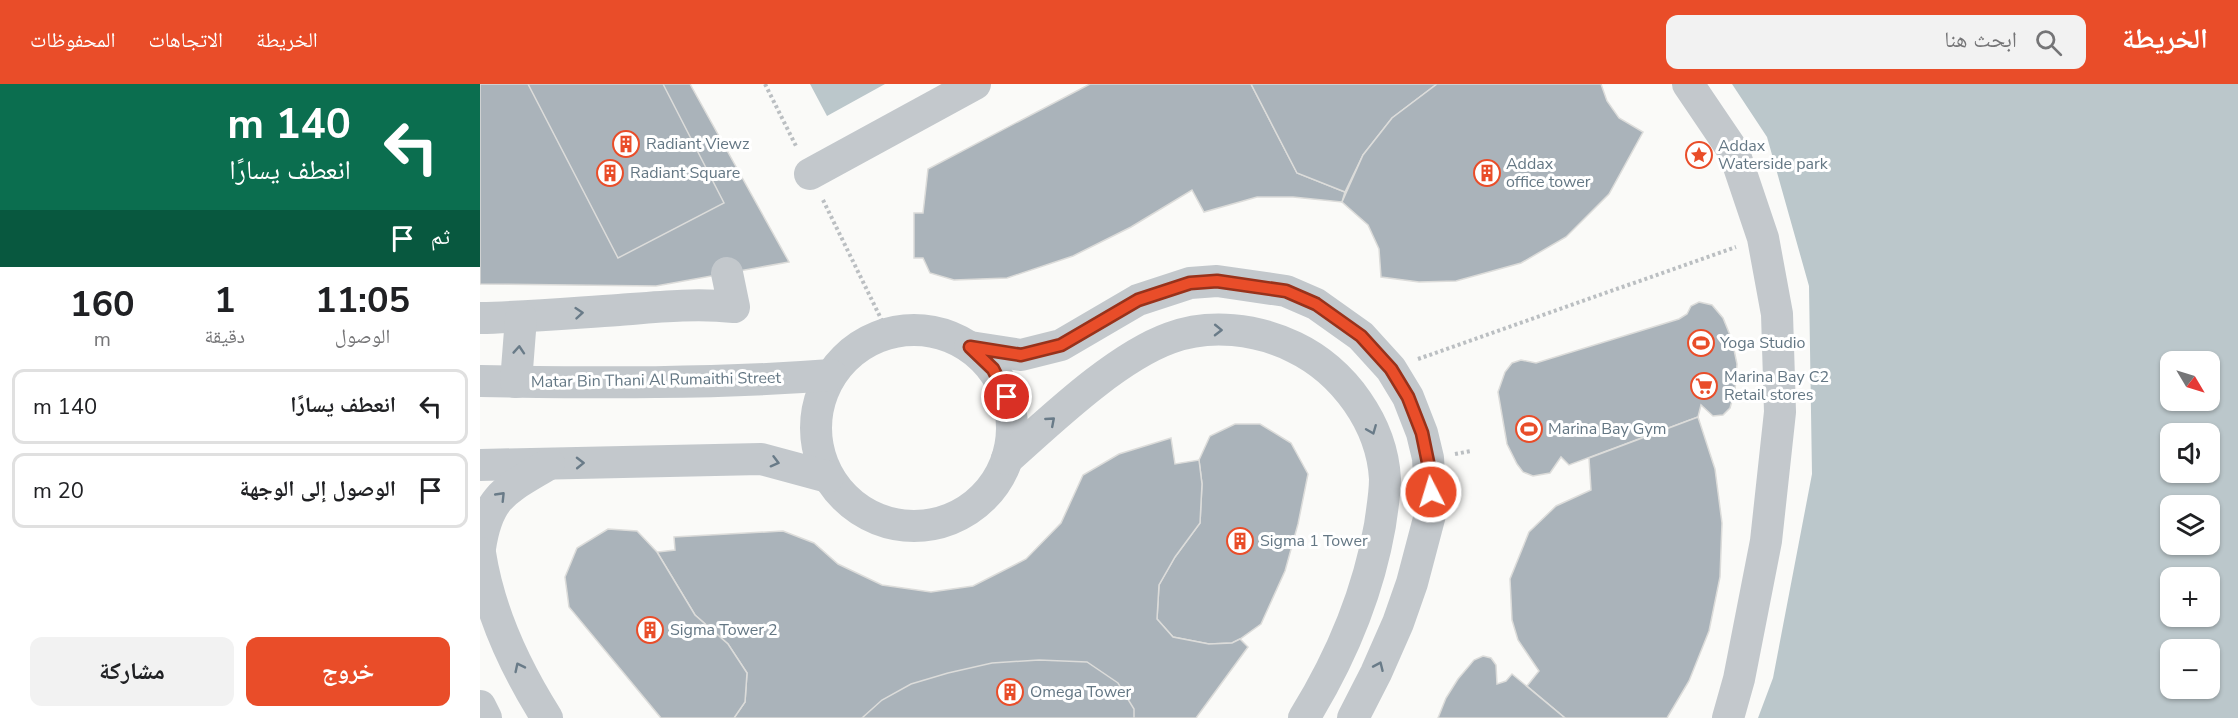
<!DOCTYPE html>
<html lang="ar">
<meta charset="utf-8">
<style>
:root{--surface:#fff;--page:#f2f2f2;--text:#202124;--muted:#757577;--line:#e0e0e0;--accent:#e94d29}
body{margin:0;font-family:"Nunito Sans","Noto Naskh Arabic",sans-serif;background:var(--page);color:var(--text);direction:rtl;height:100vh;display:flex;flex-direction:column;font-size:22px;white-space:nowrap}
*{box-sizing:border-box;margin:0}
p{font-size:20px;color:var(--muted)}
.icon{flex:none;width:33px;height:33px;fill:none;stroke:currentColor;stroke-width:2;stroke-linecap:round;stroke-linejoin:round}
.map{position:relative;flex:1;overflow:hidden;direction:ltr}
.details{display:flex;flex-direction:column;background:var(--surface);width:480px}
.details>*{flex:none}
.hud{background:#0b6e4f;color:#fff;overflow:hidden}
.needle{width:39px;rotate:128deg}
.fabs{position:absolute;left:1680px;top:267px;display:grid;gap:12px}
.fabs a{display:grid;place-items:center;width:60px;height:60px;border-radius:12px;background:var(--surface);box-shadow:0 2px 4px #0004;font-size:30px}
.pin{position:absolute;display:grid;place-items:center;width:51px;height:51px;color:#fff;margin:-26px;border:3px solid #fff;border-radius:50%;box-shadow:0 2px 6px #0007}
.me{position:absolute;width:66px;margin:-33px;rotate:355deg;stroke-linejoin:round;filter:drop-shadow(0 0 4px #0008)}
.turn{display:flex;align-items:center;gap:21px;height:126px;padding:0 30px;font-size:27px}
.turn .icon{width:78px;height:78px;stroke-width:2.5}
.turn b{display:block;font-size:42px;line-height:51px}
.then{display:flex;align-items:center;height:57px;padding:0 30px;background:#0003;gap:12px;font-size:22px}
.eta{display:flex;justify-content:space-evenly;align-items:center;height:102px;text-align:center}
.eta b{font-size:36px;font-weight:700;line-height:42px}
.action{display:flex;gap:12px;margin-top:auto;padding:12px 30px}
.action a{flex:1;height:69px;border-radius:12px;background:var(--accent);color:#fff;font-size:24px;font-weight:700;line-height:69px;text-align:center}
.action a+a{background:var(--page);color:var(--text)}
ul{padding:0;list-style:none}
li{display:flex;align-items:center;gap:18px;height:75px;margin:0 12px 9px;padding:0 18px;border:3px solid var(--line);border-radius:12px}
li div{flex:1}
li b{display:block;font-size:22px}
li em{font-style:normal}
header{display:flex;align-items:center;gap:36px;box-sizing:border-box;height:84px;padding:0 30px;background:var(--accent);color:#fff}
header strong{font-size:28px}
nav{display:flex;gap:33px;margin-inline-start:auto;font-size:21px}
.search{width:420px;height:54px;background:var(--page);display:flex;align-items:center;gap:15px;box-sizing:border-box;padding:0 21px;border-radius:12px;color:var(--muted);font-size:22px}
main{display:flex;flex:1;min-height:0}
.map>svg:first-child{display:block}
.water{fill:#bbc7cb;fill-rule:evenodd}
.building{fill:#aab3ba;stroke:#dcdcda;stroke-width:1.5}
.lines{fill:none;stroke-linecap:round;stroke-linejoin:round}
.path{stroke:#bbbfc2;stroke-width:4;stroke-dasharray:3 3;stroke-linecap:butt}
.minor{stroke:#c3c8cc;stroke-width:32}
.oneway{stroke:#697b88}
.route-casing{stroke:#97321b;stroke-width:15}
.route{stroke:#e94d29;stroke-width:10}
.labels{text-anchor:middle;dominant-baseline:central;stroke-width:6;stroke-linejoin:round;paint-order:stroke}
.poi-label{font-size:16px;fill:#647784;stroke:#fff;text-anchor:start}
.street-label{font-size:16px;fill:#647784;stroke:#fff}
</style>
<header>
<strong>الخريطة</strong>
<div class="search"><svg class="icon" aria-label="search" viewBox="0 0 24 24"><circle cx="10" cy="10" r="6"/><path d="M15 15l6 6"/></svg>ابحث هنا</div>
<nav><a>الخريطة</a><a>الاتجاهات</a><a>المحفوظات</a></nav>
</header>
<main>
<div class="map">
<svg width="1758" height="634" viewBox="0 0 1758 634">
<rect width="100%" height="100%" fill="#fafaf8"/>
<!-- water -->
<g class="water">
<polygon points="330,0 405,0 347,32"/>
<path d="M 1252,0 L 1758,0 L 1758,634 L 1278,634 L 1293,594 L 1332,390 L 1329,202 L 1287,53 ZM 1690,278 L 1730,278 L 1730,316 L 1690,316 ZM 1690,350 L 1730,350 L 1730,388 L 1690,388 ZM 1690,422 L 1730,422 L 1730,460 L 1690,460 ZM 1690,494 L 1730,494 L 1730,532 L 1690,532 ZM 1690,566 L 1730,566 L 1730,604 L 1690,604 Z"/>
</g>
<!-- building -->
<g class="building">
<polygon points="0,0 44,0 30,43 0,33"/>
<polygon points="0,0 210,0 309,178 176,202 0,200"/>
<polygon points="48,0 183,0 244,119 138,174"/>
<polygon points="610,0 771,0 817,89 865,108 862,118 813,113 777,113 724,128 712,106 651,143 593,172 527,194 474,196 450,189 443,174 434,174 434,129 443,129 448,85"/>
<polygon points="771,0 957,0 912,34 883,71 865,108 817,89"/>
<polygon points="957,0 1121,0 1127,17 1139,34 1163,48 1129,110 1086,153 1041,179 976,197 939,198 901,193 899,165 888,141 862,118 883,71 912,34"/>
<polygon points="1219,218 1232,221 1243,234 1252,256 1257,280 1255,306 1250,324 1243,331 1233,332 1221,321 1218,333 1089,381 1081,373 1070,389 1053,392 1043,388 1037,380 1027,360 1018,308 1025,288 1032,279 1041,276 1056,279 1199,235 1207,230 1211,222"/>
<polygon points="1218,333 1235,385 1242,439 1240,493 1229,547 1209,597 1187,634 1085,634 1047,602 1059,587 1038,556 1032,536 1030,495 1049,448 1076,422 1111,406 1109,374"/>
<polygon points="755,340 780,340 811,359 828,390 818,440 805,487 781,540 760,555 752,559 729,560 693,553 677,535 679,501 695,473 720,439 722,400 719,376 730,352"/>
<polygon points="691,354 695,380 719,376 722,400 720,439 695,473 679,501 677,535 693,553 729,560 752,559 760,555 768,563 716,634 254,634 265,618 267,589 248,560 215,531 177,468 195,466 194,453 303,447 334,459 358,480 402,501 451,508 493,502 546,475 581,439 603,391 639,370"/>
<polygon points="128,445 157,447 177,468 215,531 248,560 267,589 265,618 254,634 181,634 89,523 85,493 97,464"/>
<polygon points="1003,572 1011,574 1016,581 1017,600 1026,597 1032,590 1085,634 958,634 966,614 978,595 994,576"/>
<polygon points="559,576 607,578 638,599 654,625 654,634 382,634 402,616 431,600 468,589 512,579"/>
</g>
<g class="lines">
<!-- path -->
<g class="path">
<polyline points="285,0 317,64"/>
<polyline points="343,116 408,249"/>
<polyline points="938,275 1256,163"/>
<polyline points="975,370 991,367"/>
</g>
<!-- minor -->
<g class="minor">
<polyline points="1208,0 1254,68 1283,154 1297,230 1300,328 1286,457 1259,595 1248,634"/>
<polyline points="330,90 495,0"/>
<path d="M 0,234 C 46,233 92,229 139,226 C 177,223 215,219 254,223 L 247,189"/>
<circle cx="434" cy="344" r="98"/>
<polyline points="490,263 541,271 581,261 658,216 710,199 737,197 806,207 836,220 881,252 911,285 928,313 942,349 948,374 951,427 932,499 918,539 896,589 873,634"/>
<path d="M 0,297 C 117,299 234,300 351,291"/>
<polyline points="36,298 41,234"/>
<path d="M 527,375 C 571,336 635,274 690,254 C 730,239 777,245 814,263 C 864,287 902,340 905,395 C 905,410 902,426 900,441 C 888,510 861,574 824,634"/>
<polyline points="0,381 281,375 348,393"/>
<path d="M 0,464 C 8,411 26,406 69,380"/>
<path d="M 0,469 C 9,527 36,585 67,634"/>
<polyline points="0,622 6,634"/>
</g>
</g>
<!-- one-way arrows -->
<defs><path id="oneway-chevron" d="M-2-3.5L2.5 0L-2 3.5" fill="none" stroke-width="1.6" stroke-linecap="round" stroke-linejoin="round" transform="scale(1.5)"/></defs>
<g class="oneway">
<use href="#oneway-chevron" transform="translate(99 229) rotate(-5)"/>
<use href="#oneway-chevron" transform="translate(738 246) rotate(1)"/>
<use href="#oneway-chevron" transform="translate(39 266) rotate(-86)"/>
<use href="#oneway-chevron" transform="translate(571 337) rotate(-41)"/>
<use href="#oneway-chevron" transform="translate(892 346) rotate(68)"/>
<use href="#oneway-chevron" transform="translate(295 378) rotate(15)"/>
<use href="#oneway-chevron" transform="translate(100 379) rotate(-1)"/>
<use href="#oneway-chevron" transform="translate(21 412) rotate(-46)"/>
<use href="#oneway-chevron" transform="translate(899 582) rotate(-66)"/>
<use href="#oneway-chevron" transform="translate(39 583) rotate(-116)"/>
</g>
<g class="lines">
<defs>
<polyline id="route" points="527,313 513,285 490,263 541,271 581,261 658,216 710,199 737,197 806,207 836,220 881,252 911,285 928,313 942,349 950,388 951,408"/>
</defs>
<!-- route casing -->
<use href="#route" class="route-casing"/>
<!-- route -->
<use href="#route" class="route"/>
</g>
<!-- icons -->
<defs>
<symbol id="building-ring" viewBox="-11 -11 22 22"><circle r="9.5" fill="#fff" stroke="#e94d29" stroke-width="1.5"/><path d="M-4-6H4V6H1V3H-1V6H-4ZM-2.5-4.3h1.7v1.8h-1.7ZM.8-4.3h1.7v1.8H.8ZM-2.5-1h1.7V.8h-1.7ZM.8-1h1.7V.8H.8Z" fill="#e94d29"/></symbol>
<symbol id="sight-ring" viewBox="-11 -11 22 22"><circle r="9.5" fill="#fff" stroke="#e94d29" stroke-width="1.5"/><path d="M0-6L1.8-2.2L6-1.7L2.9 1.2L3.7 5.4L0 3.3L-3.7 5.4L-2.9 1.2L-6-1.7L-1.8-2.2Z" fill="#e94d29"/></symbol>
<symbol id="stadium-ring" viewBox="-11 -11 22 22"><circle r="9.5" fill="#fff" stroke="#e94d29" stroke-width="1.5"/><path d="M0-5a6.5 5 0 1 0 0 10a6.5 5 0 1 0 0-10ZM-3.5-1.8h7v3.6h-7Z" fill="#e94d29"/></symbol>
<symbol id="supermarket-ring" viewBox="-11 -11 22 22"><circle r="9.5" fill="#fff" stroke="#e94d29" stroke-width="1.5"/><path d="M-6-5.5h2.5l.6 2H6L4.5 2H-2.5L-4.4-4H-6ZM-1.5 3.2a1.3 1.3 0 1 0 .1 0ZM3 3.2a1.3 1.3 0 1 0 .1 0Z" fill="#e94d29"/></symbol>
</defs>
<g fill-rule="evenodd">
<use href="#building-ring" x="131" y="45" width="30" height="30"/>
<use href="#sight-ring" x="1204" y="56" width="30" height="30"/>
<use href="#building-ring" x="115" y="74" width="30" height="30"/>
<use href="#building-ring" x="992" y="74" width="30" height="30"/>
<use href="#stadium-ring" x="1206" y="244" width="30" height="30"/>
<use href="#supermarket-ring" x="1209" y="287" width="30" height="30"/>
<use href="#stadium-ring" x="1034" y="330" width="30" height="30"/>
<use href="#building-ring" x="745" y="442" width="30" height="30"/>
<use href="#building-ring" x="155" y="531" width="30" height="30"/>
<use href="#building-ring" x="515" y="593" width="30" height="30"/>
</g>
<g class="labels">
<!-- poi labels -->
<g class="poi-label">
<text x="166" y="60">Radiant Viewz</text>
<text x="1238" y="62">Addax<tspan x="1238" dy="18">Waterside park</tspan></text>
<text x="1026" y="80">Addax<tspan x="1026" dy="18">office tower</tspan></text>
<text x="150" y="89">Radiant Square</text>
<text x="1240" y="259">Yoga Studio</text>
<text x="1244" y="293">Marina Bay C2<tspan x="1244" dy="18">Retail stores</tspan></text>
<text x="1068" y="345">Marina Bay Gym</text>
<text x="780" y="457">Sigma 1 Tower</text>
<text x="190" y="546">Sigma Tower 2</text>
<text x="550" y="608">Omega Tower</text>
</g>
<!-- street labels -->
<g class="street-label">
<text transform="translate(176 296) rotate(-1)">Matar Bin Thani Al Rumaithi Street</text>
</g>
</g>
</svg>
<div class="fabs">
<a><svg class="needle" viewBox="-14 -14 28 28"><path d="M0-13l5 13h-10z" fill="#e53935"/><path d="M0 13l5-13h-10z" fill="#757577"/></svg></a>
<a><svg class="icon" aria-label="sound" viewBox="0 0 24 24"><path d="M4 9h4l5-4v14l-5-4H4zM17 9q2 3 0 6"/></svg></a>
<a><svg class="icon" aria-label="layers" viewBox="0 0 24 24"><path d="M12 4l9 5-9 5-9-5zM3 14l9 5 9-5"/></svg></a>
<a>+</a>
<a>−</a>
</div>
<div class="pin" style="left:527px;top:313px;background:#d93025"><svg class="icon" aria-label="arrive" viewBox="0 0 24 24"><path d="M6 21V4h12l-3 4 3 4H6"/></svg></div>
<svg class="me" style="left:951px;top:408px" viewBox="-20 -20 40 40"><circle r="17" fill="#e94d29" stroke="#fff" stroke-width="3"/><path d="M0-11L8 9 0 5-8 9z" fill="#fff"/></svg>
</div>
<section class="details">
<div class="hud">
<div class="turn"><svg class="icon" aria-label="left" viewBox="0 0 24 24"><path d="M17 20v-9H6M10 6l-5 5 5 5"/></svg><div><b>140 m</b>انعطف يسارًا</div></div>
<div class="then">ثم<svg class="icon" aria-label="arrive" viewBox="0 0 24 24"><path d="M6 21V4h12l-3 4 3 4H6"/></svg></div>
</div>
<div class="eta">
<div><b>11:05</b><p>الوصول</p></div>
<div><b>1</b><p>دقيقة</p></div>
<div><b>160</b><p>m</p></div>
</div>
<ul>
<li><svg class="icon" aria-label="left" viewBox="0 0 24 24"><path d="M17 20v-9H6M10 6l-5 5 5 5"/></svg><div><b>انعطف يسارًا</b></div><em>140 m</em></li>
<li><svg class="icon" aria-label="arrive" viewBox="0 0 24 24"><path d="M6 21V4h12l-3 4 3 4H6"/></svg><div><b>الوصول إلى الوجهة</b></div><em>20 m</em></li>
</ul>
<div class="action"><a>خروج</a><a>مشاركة</a></div>
</section>
</main>
